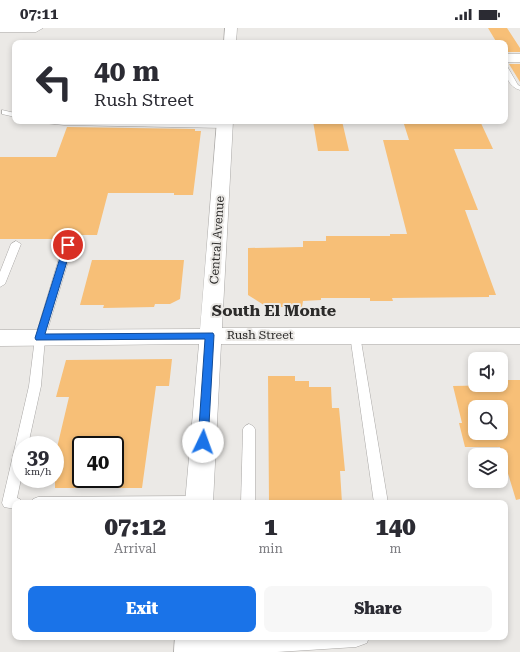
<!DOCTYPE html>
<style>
:root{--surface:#fff;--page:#f7f7f7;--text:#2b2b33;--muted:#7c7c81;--accent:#1a73e8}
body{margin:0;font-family:"Roboto Serif",serif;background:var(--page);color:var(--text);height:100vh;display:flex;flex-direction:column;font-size:15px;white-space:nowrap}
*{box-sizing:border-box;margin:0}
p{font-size:13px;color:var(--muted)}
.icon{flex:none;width:22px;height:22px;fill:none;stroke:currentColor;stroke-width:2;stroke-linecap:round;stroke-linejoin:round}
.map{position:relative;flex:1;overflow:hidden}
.side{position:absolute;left:12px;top:472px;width:496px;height:140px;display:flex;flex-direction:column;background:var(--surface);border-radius:8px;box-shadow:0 2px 6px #0003}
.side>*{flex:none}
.top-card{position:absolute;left:12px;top:12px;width:496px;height:84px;border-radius:8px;box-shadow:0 2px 6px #0003;background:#fff;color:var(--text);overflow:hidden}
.fabs{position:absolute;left:468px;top:324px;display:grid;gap:8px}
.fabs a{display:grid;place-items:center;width:40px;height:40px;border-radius:8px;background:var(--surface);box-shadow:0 2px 6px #0003;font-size:20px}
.speed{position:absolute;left:12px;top:408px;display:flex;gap:8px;font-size:20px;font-weight:700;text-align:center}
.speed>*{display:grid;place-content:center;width:52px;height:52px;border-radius:50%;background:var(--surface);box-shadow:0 2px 6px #0003;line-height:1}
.speed small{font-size:10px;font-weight:400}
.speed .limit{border:2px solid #111;border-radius:6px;background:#fff;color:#111}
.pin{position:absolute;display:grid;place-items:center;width:34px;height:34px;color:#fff;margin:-17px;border:2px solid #fff;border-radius:50%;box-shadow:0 1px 4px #0007}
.me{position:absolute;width:44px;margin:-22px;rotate:3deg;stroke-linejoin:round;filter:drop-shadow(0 0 3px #0008)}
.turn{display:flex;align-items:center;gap:14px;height:84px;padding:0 16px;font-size:18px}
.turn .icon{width:52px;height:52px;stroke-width:2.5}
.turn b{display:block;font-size:28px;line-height:34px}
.eta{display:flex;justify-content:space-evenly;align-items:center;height:68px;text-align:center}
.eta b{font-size:24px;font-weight:800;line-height:28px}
.button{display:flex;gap:8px;margin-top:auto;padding:8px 16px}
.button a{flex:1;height:46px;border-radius:8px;background:var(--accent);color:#fff;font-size:16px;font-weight:800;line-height:46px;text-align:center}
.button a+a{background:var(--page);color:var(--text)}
.status{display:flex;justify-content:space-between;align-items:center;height:28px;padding:0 20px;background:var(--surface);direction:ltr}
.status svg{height:11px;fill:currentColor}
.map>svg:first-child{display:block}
.building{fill:#f7bf77;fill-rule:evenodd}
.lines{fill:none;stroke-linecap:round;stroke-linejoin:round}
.lane-casing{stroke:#aaa8a6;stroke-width:1}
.street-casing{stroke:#aaa8a6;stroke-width:1}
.secondary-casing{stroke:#aaa8a6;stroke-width:1}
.lane{fill:#fff;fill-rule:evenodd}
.street{fill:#fff;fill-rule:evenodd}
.secondary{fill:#fff;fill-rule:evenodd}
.route{fill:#1a73e8;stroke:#114b97}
.labels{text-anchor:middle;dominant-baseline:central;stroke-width:4;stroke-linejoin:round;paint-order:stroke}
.street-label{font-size:12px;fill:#2c2b2a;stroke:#ebe9e6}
.district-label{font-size:16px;font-weight:bold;fill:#2c2b2a;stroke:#ebe9e6}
</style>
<div class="status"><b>07:11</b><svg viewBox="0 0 49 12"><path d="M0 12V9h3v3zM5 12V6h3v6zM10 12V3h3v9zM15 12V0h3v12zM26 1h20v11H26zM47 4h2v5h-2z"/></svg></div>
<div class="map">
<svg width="520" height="624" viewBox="0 0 520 624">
<rect width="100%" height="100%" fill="#ebe9e6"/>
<!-- building -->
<g class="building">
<polygon points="488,0 507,0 520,20 520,24 505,24 505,15 497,15"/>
<polygon points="509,36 520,36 520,54"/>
<polygon points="313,93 342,93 349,123 318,123"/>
<polygon points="403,93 480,93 493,121 454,121 478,182 465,182 496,267 489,267 489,269 392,270 393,273 370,273 370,270 321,270 321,272 303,273 302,279 267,279 248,267 248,220 303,219 303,213 326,213 326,208 390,208 390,206 407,206 383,112 409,112"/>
<polygon points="67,99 195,101 195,103 201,103 193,167 174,167 174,165 108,165 97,207 64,207 62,211 0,211 0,129 56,129"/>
<polygon points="92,232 184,232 180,271 170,276 155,276 154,279 103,280 104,277 80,277"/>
<polygon points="172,331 169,358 156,358 142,460 115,460 115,417 81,417 81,460 55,460 55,428 69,369 56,369 66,332"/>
<polygon points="268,348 295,348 295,353 309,353 309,359 331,359 332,380 339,380 345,443 340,443 342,475 269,475"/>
<path d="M 501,352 L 520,352 L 520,471 L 516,472 L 500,419 L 465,419 L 459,395 L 462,395 L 453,358 L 501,357 ZM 475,379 L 501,379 L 501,405 L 475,405 Z"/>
</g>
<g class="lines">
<defs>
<g id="lane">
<polygon points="0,0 43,0 36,4 0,4"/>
<path d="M 505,37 L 507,38 L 518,57 L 520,58 L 520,62 C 509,59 505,48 505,37 Z"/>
<polygon points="2,82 15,85 15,89 2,86"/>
<polygon points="40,93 225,96 229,98 225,100 64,97 44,95"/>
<polygon points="16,213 21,216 5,256 0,259 0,244 11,216"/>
<polygon points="68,214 73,217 45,310 41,358 28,417 21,417 21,451 17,470 20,471 22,475 15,475 15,481 4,479 2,475 29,358 35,310 63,217"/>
<polygon points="355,303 359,304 360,307 388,475 374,475 350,307 351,304"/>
<polygon points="249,396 253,398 255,401 255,475 241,475 243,401 245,398"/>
<polygon points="199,468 204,470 205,475 31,475 33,471 38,469"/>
<polygon points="193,609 369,609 367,615 356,619 277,624 191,624 187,623 185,617 187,611"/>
</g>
<rect id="street" x="505" y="26" width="15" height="8"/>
<g id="secondary">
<polygon points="225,0 237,0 236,15 224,15"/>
<polygon points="217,93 233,93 222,300 520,300 520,316 221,316 213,475 185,475 199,316 0,318 0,302 200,301"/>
<polygon points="175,609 207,609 206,624 174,624"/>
</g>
</defs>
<!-- lane casing -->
<use href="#lane" class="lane-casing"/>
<!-- street casing -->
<use href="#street" class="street-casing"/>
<!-- secondary casing -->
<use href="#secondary" class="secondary-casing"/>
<!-- lane -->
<use href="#lane" class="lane"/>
<!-- street -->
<use href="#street" class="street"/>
<!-- secondary -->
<use href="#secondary" class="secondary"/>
</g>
<!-- route -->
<polygon class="route" points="68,214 72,217 45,306 213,305 214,307 208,414 207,417 203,419 199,417 198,414 205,311 36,312 35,310 64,217"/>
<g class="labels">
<!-- street labels -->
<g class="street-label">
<text transform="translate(217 212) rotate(-86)">Central Avenue</text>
<text x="260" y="307">Rush Street</text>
</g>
<!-- district labels -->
<g class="district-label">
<text x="274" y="282">South El Monte</text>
</g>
</g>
</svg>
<div class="fabs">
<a><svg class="icon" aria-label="sound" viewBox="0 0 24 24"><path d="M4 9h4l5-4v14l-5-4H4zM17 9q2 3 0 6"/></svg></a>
<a><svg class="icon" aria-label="search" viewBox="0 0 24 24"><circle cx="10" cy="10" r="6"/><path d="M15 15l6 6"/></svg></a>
<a><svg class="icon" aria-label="layers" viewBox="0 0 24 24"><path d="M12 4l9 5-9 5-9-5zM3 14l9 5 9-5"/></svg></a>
</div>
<div class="speed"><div>39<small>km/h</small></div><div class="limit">40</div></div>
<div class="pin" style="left:68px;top:217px;background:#d93025"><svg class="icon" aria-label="arrive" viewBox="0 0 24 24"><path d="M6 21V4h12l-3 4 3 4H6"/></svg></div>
<svg class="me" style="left:203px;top:414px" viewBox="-20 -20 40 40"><circle r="19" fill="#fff"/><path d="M0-13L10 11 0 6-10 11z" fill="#1a73e8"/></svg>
<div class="top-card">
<div class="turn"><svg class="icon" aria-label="left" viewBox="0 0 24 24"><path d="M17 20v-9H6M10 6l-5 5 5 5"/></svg><div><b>40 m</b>Rush Street</div></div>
</div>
<section class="side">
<div class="eta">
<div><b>07:12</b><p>Arrival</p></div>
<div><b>1</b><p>min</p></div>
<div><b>140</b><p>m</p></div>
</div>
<div class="button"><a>Exit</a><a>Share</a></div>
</section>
</div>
